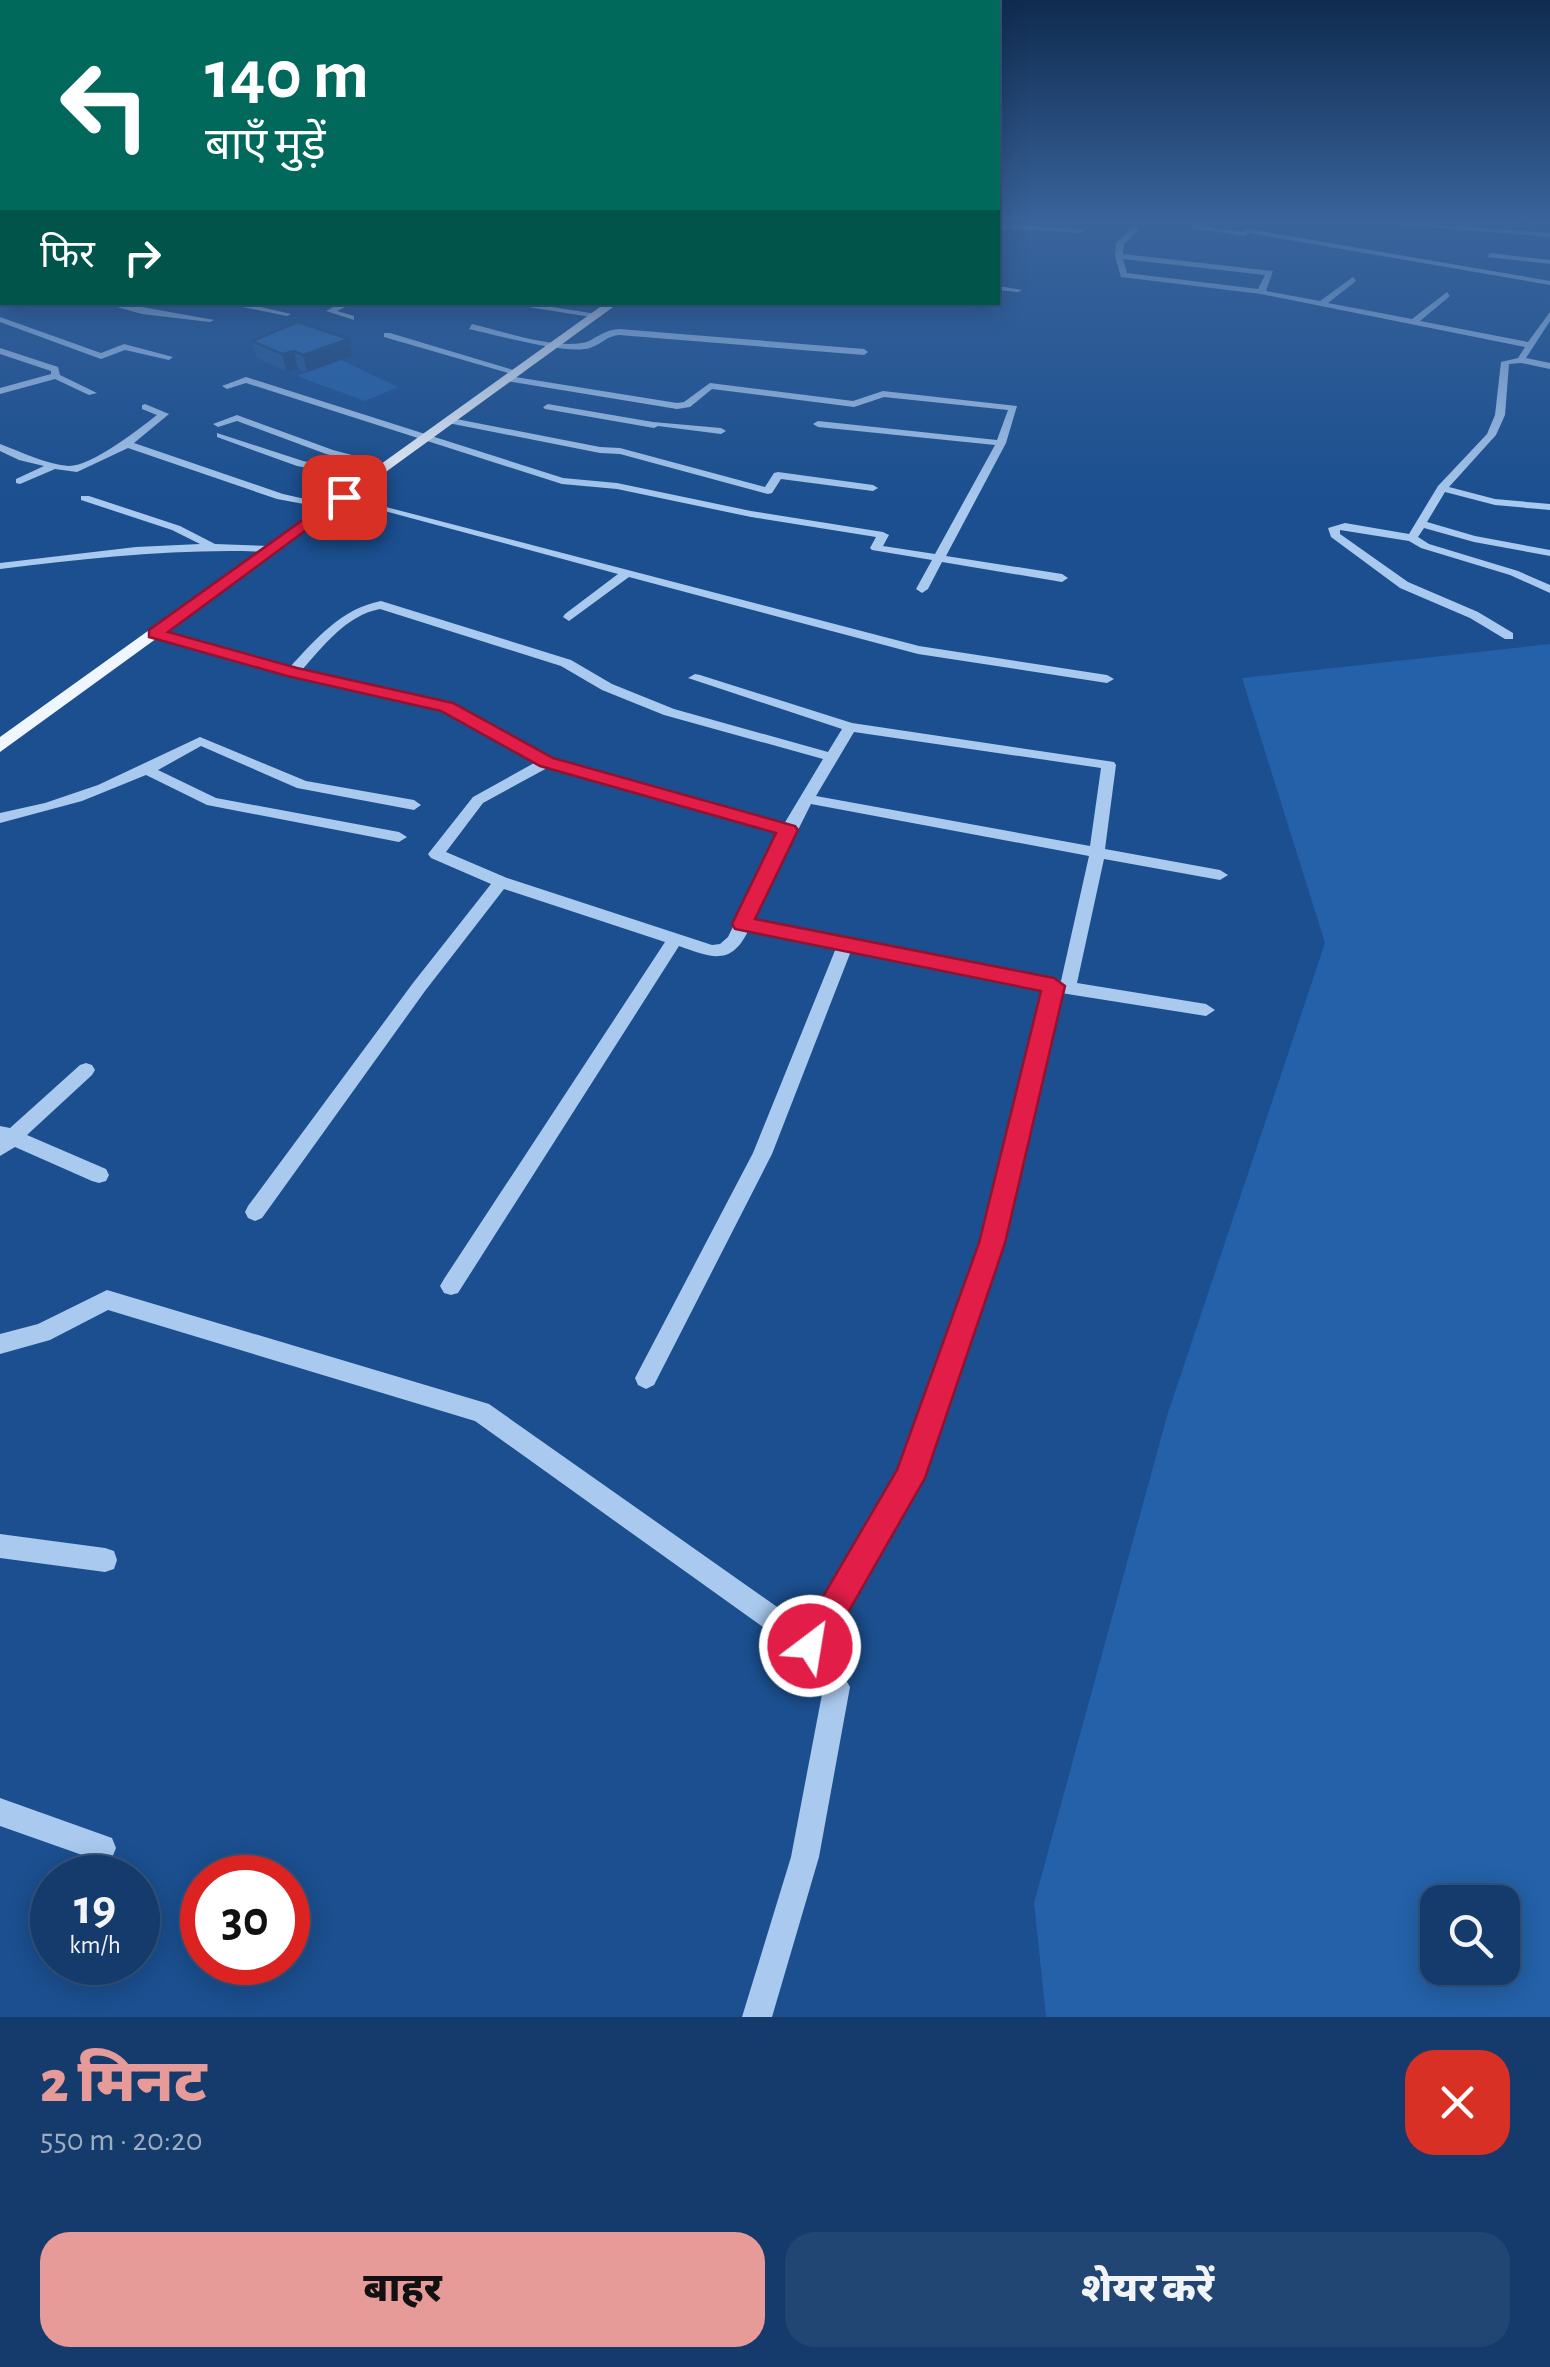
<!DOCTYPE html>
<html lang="hi">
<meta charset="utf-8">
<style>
:root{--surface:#143b6b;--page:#214673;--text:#f1f3f6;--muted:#9dadc1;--line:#33557e;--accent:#e69b98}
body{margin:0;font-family:"Alegreya Sans","Noto Sans Devanagari",sans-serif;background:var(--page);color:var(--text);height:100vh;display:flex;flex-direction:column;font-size:38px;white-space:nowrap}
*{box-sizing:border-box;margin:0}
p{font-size:32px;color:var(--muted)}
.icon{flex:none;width:55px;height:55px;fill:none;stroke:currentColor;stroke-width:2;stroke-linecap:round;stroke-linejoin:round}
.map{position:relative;height:2017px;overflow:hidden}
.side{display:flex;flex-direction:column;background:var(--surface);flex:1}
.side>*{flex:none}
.top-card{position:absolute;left:0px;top:0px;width:1000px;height:305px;box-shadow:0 5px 25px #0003,0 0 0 2px var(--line);background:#00695c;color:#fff;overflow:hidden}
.fabs{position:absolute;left:1420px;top:1885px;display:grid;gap:20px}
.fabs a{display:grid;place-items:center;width:100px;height:100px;border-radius:20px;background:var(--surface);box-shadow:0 5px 25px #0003,0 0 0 2px var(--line);font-size:50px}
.speed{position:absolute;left:30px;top:1855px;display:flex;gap:20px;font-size:50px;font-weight:700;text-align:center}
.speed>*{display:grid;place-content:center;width:130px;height:130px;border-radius:50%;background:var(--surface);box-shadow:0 5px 25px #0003,0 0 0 2px var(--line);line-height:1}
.speed small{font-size:25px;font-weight:400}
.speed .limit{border:15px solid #d22;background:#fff;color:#111}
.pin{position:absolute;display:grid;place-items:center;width:85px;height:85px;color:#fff;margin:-42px;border-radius:20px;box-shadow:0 5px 15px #0006}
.me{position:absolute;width:110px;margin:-55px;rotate:31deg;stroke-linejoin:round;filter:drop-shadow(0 0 8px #0008)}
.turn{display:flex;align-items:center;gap:35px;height:210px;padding:0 40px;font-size:45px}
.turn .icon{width:130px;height:130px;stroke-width:2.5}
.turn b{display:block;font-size:70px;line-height:85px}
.then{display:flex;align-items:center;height:95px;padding:0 40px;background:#0003;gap:20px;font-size:38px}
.round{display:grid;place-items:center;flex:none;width:105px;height:105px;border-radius:30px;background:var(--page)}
.headline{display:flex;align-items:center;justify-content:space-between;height:170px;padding:0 40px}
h1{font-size:60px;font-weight:800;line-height:75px;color:var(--accent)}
.button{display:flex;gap:20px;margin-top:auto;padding:20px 40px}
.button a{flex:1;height:115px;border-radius:30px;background:var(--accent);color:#111;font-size:40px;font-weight:800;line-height:115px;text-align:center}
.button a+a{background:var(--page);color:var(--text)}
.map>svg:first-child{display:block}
.green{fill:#2461a8;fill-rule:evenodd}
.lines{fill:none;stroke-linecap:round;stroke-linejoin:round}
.canal{stroke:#123a6d;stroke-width:32}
.minor{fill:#a9c9ee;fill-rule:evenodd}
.major{fill:#f0f6ff;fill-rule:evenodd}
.highway{fill:#fff;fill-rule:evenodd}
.wall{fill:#245895}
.shaded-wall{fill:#1d4779}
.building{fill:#2a66ad;stroke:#1d4779;stroke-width:2.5}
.route{fill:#e11d48;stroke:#92132f;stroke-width:2.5}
</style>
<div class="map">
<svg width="1550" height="2017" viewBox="0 0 1550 2017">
<rect width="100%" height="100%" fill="#1b4f8f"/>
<!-- green -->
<g class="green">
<polygon points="341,360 398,387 365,401 297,376"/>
<path d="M 1550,644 L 1550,2017 L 1046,2017 L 1034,1903 L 1167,1416 L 1325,943 L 1242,678 ZM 1438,1902 L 1502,1902 L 1502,1968 L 1438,1968 Z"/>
</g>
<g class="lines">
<!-- canal -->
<polyline class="canal" points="0,252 2,251"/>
<!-- minor -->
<g class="minor">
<polygon points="1197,220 1203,221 1199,226 1243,232 1248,229 1550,281 1550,285 1249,233 1244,236 1191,228"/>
<polygon points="1366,220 1550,233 1550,237 1369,222"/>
<polygon points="998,224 1080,229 1084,231 1080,233 998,228"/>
<path d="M 1133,227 L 1140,229 L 1124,244 L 1123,254 L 1273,271 L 1266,291 L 1320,301 L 1353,277 L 1356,281 L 1328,303 L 1412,319 L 1447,292 L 1450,296 L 1420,321 L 1528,342 L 1550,312 L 1550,321 L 1526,358 L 1550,363 L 1550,369 L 1521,363 L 1509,364 L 1505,415 L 1496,435 L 1449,487 L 1495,499 L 1550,504 L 1550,510 L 1495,505 L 1445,492 L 1427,522 L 1475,536 L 1550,550 L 1550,556 L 1474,542 L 1424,528 L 1418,537 L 1429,544 L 1518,571 L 1550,585 L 1550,593 L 1510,575 L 1421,548 L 1409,541 L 1340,530 L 1340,534 L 1408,582 L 1478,612 L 1513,633 L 1513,639 L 1505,639 L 1470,618 L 1400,588 L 1331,537 L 1328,528 L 1345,523 L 1409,534 L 1438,486 L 1487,434 L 1495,415 L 1501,362 L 1518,358 L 1525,347 L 1261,294 L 1121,277 L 1115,256 L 1116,243 ZM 1123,259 L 1265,275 L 1258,289 L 1127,273 Z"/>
<polygon points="1490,253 1550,260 1550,264 1487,257"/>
<rect x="0" y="273" width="2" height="5"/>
<polygon points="998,286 1022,290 1018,292 998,290"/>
<polygon points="99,302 114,302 214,320 210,322 142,314"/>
<polygon points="218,302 238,302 291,314 287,316"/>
<polygon points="343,302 355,302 337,311 354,316 354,320 326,311"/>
<polygon points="520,302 597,314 601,316 597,318 503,303"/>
<polygon points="0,317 101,353 124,344 173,357 169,360 125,350 101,359 0,322"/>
<path d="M 472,324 C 505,332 550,348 582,343 C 595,341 599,331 619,329 L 864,349 L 868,352 L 864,355 L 619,335 C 606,336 602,344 590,348 C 567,355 496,335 469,329 Z"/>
<polygon points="384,333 390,333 523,373 515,375 384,337"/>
<polygon points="0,348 58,367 60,375 97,393 89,395 55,379 0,394 0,388 51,374 51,371 0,354"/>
<polygon points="509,376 677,403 684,402 710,383 853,401 883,391 1017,406 1006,443 946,556 1062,574 1068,578 1062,582 942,562 928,589 922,593 916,589 932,560 872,550 870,548 876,537 751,517 617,489 562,484 246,383 227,389 222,386 246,377 563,478 617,483 751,511 883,532 889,535 883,546 935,554 995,445 818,427 813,424 818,421 997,440 1008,410 884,397 854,407 712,389 690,407 677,409 506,381 504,379"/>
<path d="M 145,404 L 169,414 L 134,443 L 283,494 L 336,506 L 331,509 L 277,499 L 128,448 L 77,472 L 55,469 L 20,484 L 16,483 L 16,479 L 44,466 L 19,460 L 0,451 L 0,444 C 22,452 45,464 68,466 C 91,467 139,429 157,415 L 142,409 L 142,405 Z"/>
<polygon points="548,404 653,422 721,428 726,431 721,434 658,426 654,428 545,409 543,407"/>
<polygon points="237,415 333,450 393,466 388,469 326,454 237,421 218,427 213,424"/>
<polygon points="451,418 600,447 620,448 765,487 774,473 778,472 873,485 878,488 873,491 781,479 772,493 768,494 620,454 600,453 448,423 448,419"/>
<polygon points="217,433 303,461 377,477 372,480 297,466 217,437"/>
<polygon points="340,495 919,646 1107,675 1114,679 1107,683 918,654 629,577 569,621 563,617 565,614 618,574 340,499"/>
<path d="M 81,496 L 89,496 L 180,526 L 215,544 L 271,546 L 277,549 L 271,552 C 180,548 90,558 0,569 L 0,563 L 136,547 L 200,544 L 172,530 L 81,500 Z"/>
<path d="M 381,601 L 571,660 L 612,684 L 674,709 L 828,752 L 842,729 L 688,678 L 695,674 L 700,675 L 852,723 L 1114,762 L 1116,765 L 1105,849 L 1220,870 L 1228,875 L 1220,880 L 1104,859 L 1077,983 L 1206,1004 L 1215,1010 L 1206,1016 L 1061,993 L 1002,1243 L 922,1478 L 826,1646 L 850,1687 L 819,1857 L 772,2017 L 742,2017 L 791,1857 L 823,1689 L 802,1655 L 475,1421 L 108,1310 L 50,1340 L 0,1354 L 0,1334 L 38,1324 L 107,1290 L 489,1404 L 807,1628 L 900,1472 L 982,1243 L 1044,990 L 851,951 L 772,1154 L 654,1385 L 646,1389 L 638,1385 L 635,1378 L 753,1153 L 836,948 L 748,931 C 731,967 710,957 679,946 L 458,1293 L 451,1295 L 444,1293 L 440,1286 L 444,1279 L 665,942 L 504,889 L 425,991 L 262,1218 L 255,1221 L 248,1218 L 245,1212 L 248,1206 L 413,983 L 491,884 L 431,858 L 428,854 L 473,797 L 536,762 L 443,710 L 288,675 L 149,633 L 155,629 L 290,667 C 317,638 341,609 381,601 ZM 380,609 L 561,666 L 602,690 L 664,715 L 823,759 L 784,824 L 552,759 L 452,704 L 302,670 C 323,646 347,615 380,609 ZM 854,732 L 1101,768 L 1090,846 L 816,796 ZM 549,767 L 779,832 L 728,937 L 720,944 L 712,945 L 507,878 L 446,852 L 483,803 ZM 811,804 L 1089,856 L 1061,981 L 753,920 Z"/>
<polygon points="200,737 306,781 414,800 421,805 414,810 297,788 201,746 158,770 216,798 399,832 407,837 399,842 207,805 146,775 82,801 0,823 0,813 45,803 98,785"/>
<polygon points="86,1063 92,1065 95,1070 92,1075 27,1135 106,1169 109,1175 106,1181 99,1183 92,1181 15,1147 0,1156 0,1126 10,1128 80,1065"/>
<polygon points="0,1534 105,1548 114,1551 117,1560 114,1569 105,1572 0,1558"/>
<polygon points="0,1798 112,1838 116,1848 112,1858 102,1862 0,1826"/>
</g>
<!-- major -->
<polygon class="major" points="607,302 620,302 0,752 0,737"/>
<!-- highway -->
<polygon class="highway" points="2,261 2,269 0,270 0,262"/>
</g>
<!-- wall -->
<polygon class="wall" points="252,341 353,356 307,372 298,369 287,372 257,358"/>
<!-- shaded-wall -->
<g class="shaded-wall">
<polygon points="349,339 353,356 307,372 303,355"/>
<polygon points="294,351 298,369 287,372 282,354"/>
</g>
<!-- building -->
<polygon class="building" points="298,322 349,339 303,355 294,351 282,354 252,341"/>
<!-- sky -->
<linearGradient id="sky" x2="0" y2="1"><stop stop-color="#0f2b4f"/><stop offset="0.44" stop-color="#39639b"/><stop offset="1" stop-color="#39639b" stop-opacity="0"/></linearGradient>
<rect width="1550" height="502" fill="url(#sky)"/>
<!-- route -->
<polygon class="route" points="339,494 351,497 168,632 297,668 453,703 553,758 795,826 798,830 755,919 1054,978 1065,986 1005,1243 925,1478 822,1658 810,1663 799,1658 794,1646 897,1470 979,1243 1041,991 735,929 732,924 776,833 540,766 441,711 287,676 149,637 149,630"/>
</svg>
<div class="fabs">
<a><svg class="icon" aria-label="search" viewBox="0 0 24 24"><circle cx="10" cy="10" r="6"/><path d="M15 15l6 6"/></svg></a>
</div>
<div class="speed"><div>19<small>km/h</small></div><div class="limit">30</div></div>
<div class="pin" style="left:344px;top:497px;background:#d93025"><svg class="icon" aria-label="arrive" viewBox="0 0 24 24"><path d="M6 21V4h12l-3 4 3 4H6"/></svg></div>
<svg class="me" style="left:810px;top:1646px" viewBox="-20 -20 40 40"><circle r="17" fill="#e11d48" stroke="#fff" stroke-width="3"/><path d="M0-11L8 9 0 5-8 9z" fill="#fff"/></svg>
<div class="top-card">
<div class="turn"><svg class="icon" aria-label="left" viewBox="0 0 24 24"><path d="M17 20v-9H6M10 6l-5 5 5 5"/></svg><div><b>140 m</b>बाएँ मुड़ें</div></div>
<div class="then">फिर<svg class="icon" aria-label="right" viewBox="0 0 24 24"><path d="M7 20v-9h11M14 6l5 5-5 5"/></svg></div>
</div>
</div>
<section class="side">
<div class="headline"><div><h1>2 मिनट</h1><p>550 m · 20:20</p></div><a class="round" style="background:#d93025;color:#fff"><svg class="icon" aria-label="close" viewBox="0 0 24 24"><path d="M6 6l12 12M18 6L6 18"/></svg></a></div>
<div class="button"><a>बाहर</a><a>शेयर करें</a></div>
</section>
